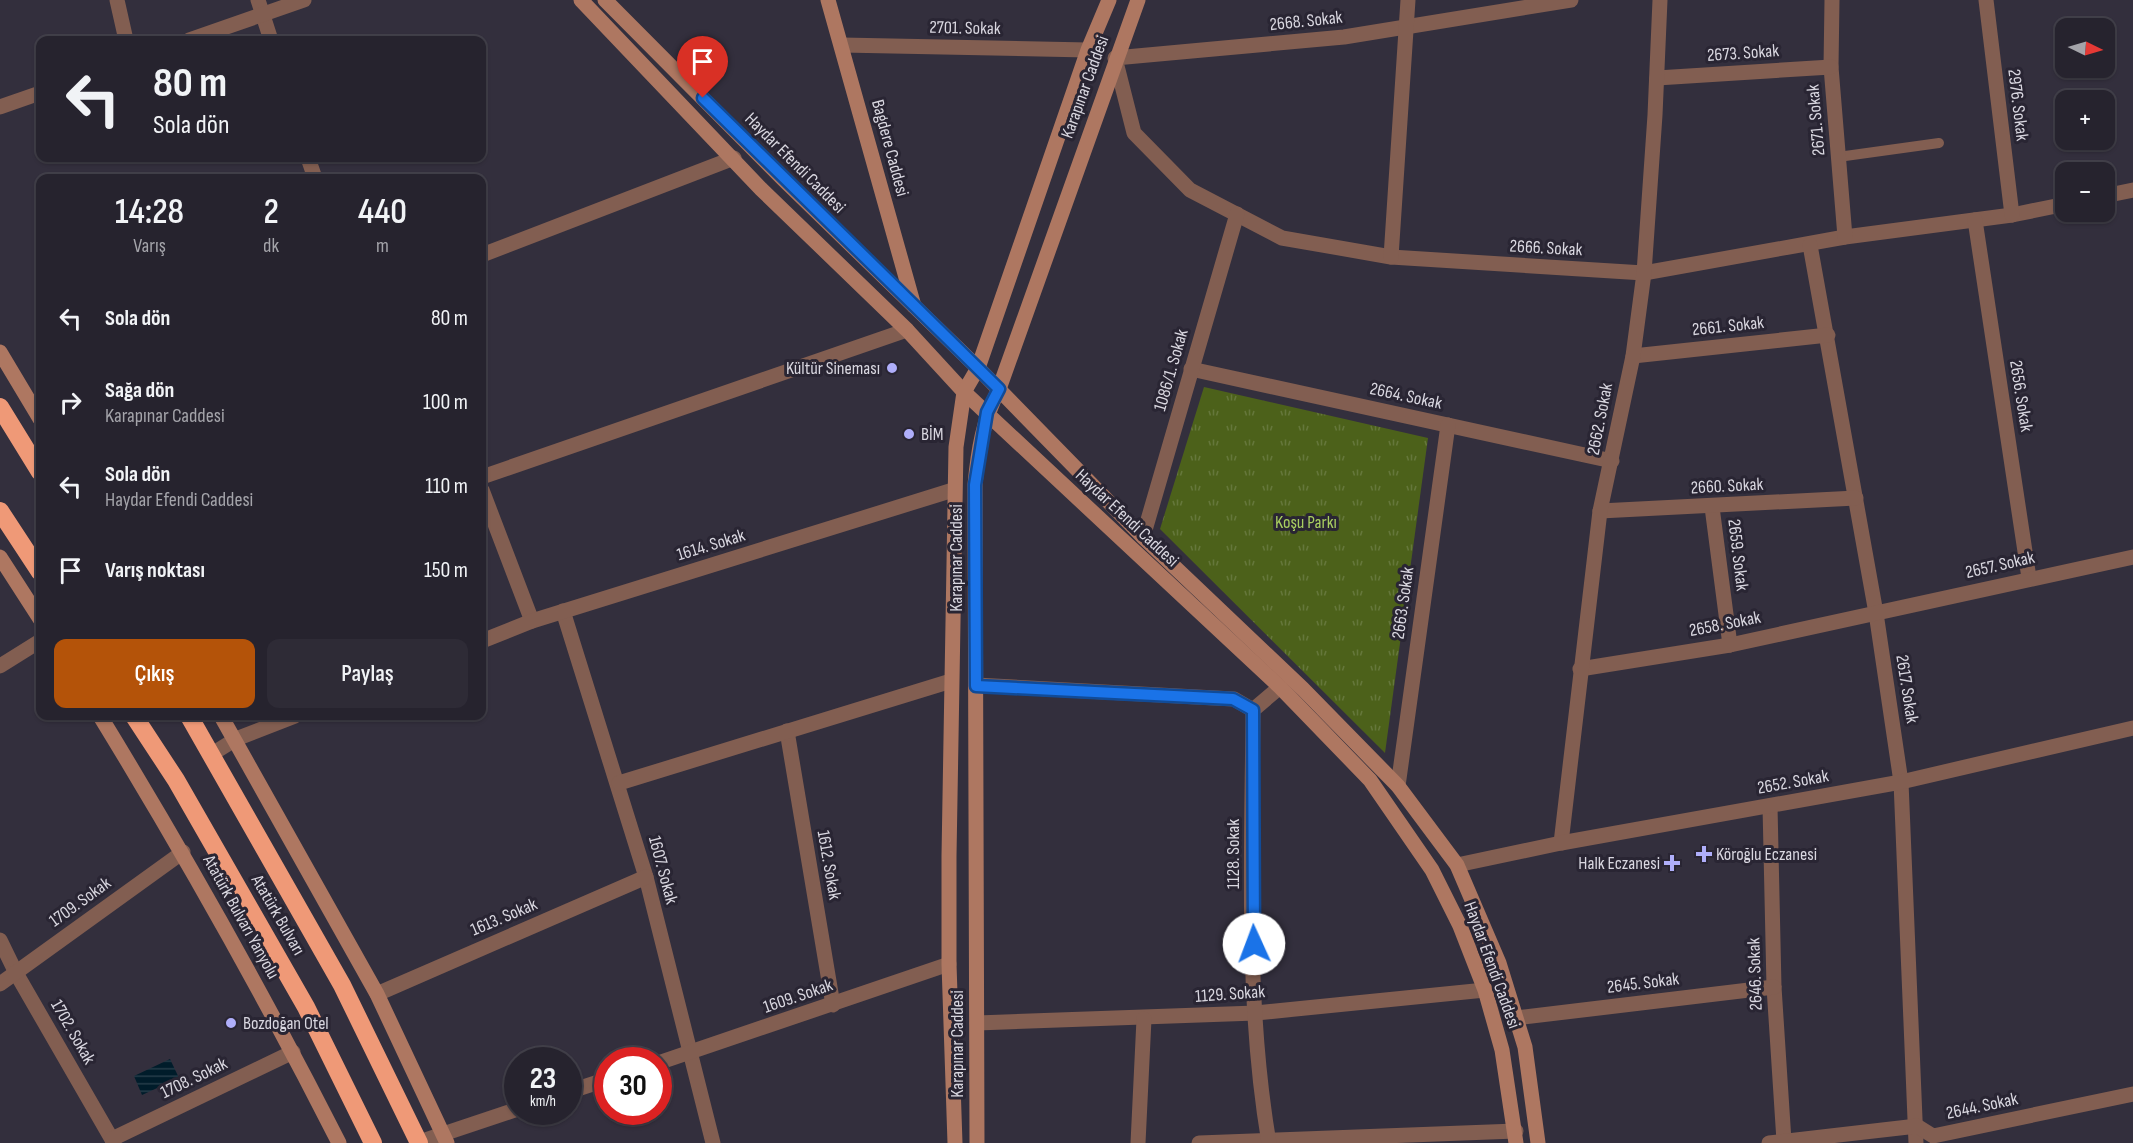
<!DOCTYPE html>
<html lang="tr">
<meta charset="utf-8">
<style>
:root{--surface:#26232e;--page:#2e2b36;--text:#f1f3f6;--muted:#a4a4aa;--line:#42404a;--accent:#b45309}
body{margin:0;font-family:"Sofia Sans Condensed",sans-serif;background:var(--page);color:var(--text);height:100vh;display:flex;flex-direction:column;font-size:22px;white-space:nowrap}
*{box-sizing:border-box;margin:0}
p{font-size:20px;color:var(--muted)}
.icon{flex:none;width:33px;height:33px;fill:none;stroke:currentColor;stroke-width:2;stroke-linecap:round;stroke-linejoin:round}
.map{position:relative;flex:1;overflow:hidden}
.drawer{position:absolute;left:36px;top:174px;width:450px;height:546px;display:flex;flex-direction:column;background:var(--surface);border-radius:12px;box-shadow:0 2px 4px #0004,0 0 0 2px var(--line)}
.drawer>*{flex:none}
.hud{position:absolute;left:36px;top:36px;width:450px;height:126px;border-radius:12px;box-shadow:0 2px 4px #0004,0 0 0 2px var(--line);background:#26232e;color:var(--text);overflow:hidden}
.needle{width:39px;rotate:95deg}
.controls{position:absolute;left:2055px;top:18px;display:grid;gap:12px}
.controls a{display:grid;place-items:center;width:60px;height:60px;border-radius:12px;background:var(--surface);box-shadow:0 2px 4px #0004,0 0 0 2px var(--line);font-size:30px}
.speed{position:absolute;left:504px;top:1047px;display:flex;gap:12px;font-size:30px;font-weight:700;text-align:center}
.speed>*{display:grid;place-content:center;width:78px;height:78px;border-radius:50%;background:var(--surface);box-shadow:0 2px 4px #0004,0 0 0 2px var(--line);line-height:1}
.speed small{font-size:15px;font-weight:400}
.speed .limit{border:9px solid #d22;background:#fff;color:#111}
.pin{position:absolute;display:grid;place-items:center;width:51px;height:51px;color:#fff;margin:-62px -26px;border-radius:50% 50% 50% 0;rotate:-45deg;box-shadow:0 0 6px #0007}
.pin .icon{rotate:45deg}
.me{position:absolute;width:66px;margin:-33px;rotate:358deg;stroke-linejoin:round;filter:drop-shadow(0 0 4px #0008)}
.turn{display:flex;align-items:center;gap:21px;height:126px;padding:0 18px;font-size:27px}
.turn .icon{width:78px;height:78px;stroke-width:2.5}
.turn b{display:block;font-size:42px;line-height:51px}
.eta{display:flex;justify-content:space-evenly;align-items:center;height:102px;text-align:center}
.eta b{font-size:36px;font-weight:600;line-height:42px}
.button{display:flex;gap:12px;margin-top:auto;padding:12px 18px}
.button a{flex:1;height:69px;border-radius:12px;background:var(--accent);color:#fff;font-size:24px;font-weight:600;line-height:69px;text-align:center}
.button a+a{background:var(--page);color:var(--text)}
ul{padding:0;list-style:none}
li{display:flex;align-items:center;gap:18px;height:84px;padding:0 18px}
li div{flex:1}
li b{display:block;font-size:22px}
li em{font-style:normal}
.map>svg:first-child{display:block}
.park{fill:url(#park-tufts)}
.water{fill:url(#water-rules)}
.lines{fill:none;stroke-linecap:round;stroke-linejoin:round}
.lane{stroke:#825e51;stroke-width:10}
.street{stroke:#825e51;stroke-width:15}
.secondary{stroke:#ae7761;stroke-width:15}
.highway{stroke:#ef9977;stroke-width:18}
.route-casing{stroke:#114b97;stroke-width:15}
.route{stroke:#1a73e8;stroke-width:10}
.poi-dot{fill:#afaefa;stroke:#292533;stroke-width:2}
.labels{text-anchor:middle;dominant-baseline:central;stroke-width:6;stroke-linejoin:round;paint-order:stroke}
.street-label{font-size:18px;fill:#d9d7e0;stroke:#292533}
.poi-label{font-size:18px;fill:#d9d7e0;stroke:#292533;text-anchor:start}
.park-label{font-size:18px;fill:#a9ce60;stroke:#292533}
</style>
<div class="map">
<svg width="2133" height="1143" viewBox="0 0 2133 1143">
<defs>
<pattern id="park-tufts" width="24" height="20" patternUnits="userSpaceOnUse" patternTransform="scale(1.5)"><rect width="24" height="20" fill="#4c611a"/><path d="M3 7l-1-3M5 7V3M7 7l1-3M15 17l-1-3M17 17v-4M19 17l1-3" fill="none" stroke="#65773b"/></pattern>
<pattern id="water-rules" width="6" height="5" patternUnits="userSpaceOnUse" patternTransform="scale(1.5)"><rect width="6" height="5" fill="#001c2a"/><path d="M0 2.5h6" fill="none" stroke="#253c49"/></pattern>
</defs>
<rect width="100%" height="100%" fill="#332f3d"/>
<!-- park -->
<polygon class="park" points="1204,387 1428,438 1385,753 1160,529"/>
<!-- water -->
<polygon class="water" points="170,1059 179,1078 142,1095 134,1076"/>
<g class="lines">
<!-- lane -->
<polyline class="lane" points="1838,157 1939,143"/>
<!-- street -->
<g class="street">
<polyline points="117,0 126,40"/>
<polyline points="258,0 271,40"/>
<polyline points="1571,0 1344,37 1115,58 1134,133 1190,190 1282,238 1391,257 1644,273 1845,237 2012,215 2066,204"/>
<polyline points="1832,0 1831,67 1845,237"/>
<polyline points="1986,0 2012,215"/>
<polyline points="189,40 304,0"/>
<polyline points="842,45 1088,50"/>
<polyline points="1657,78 1831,67"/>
<polyline points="0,107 40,93"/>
<polyline points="308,158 315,178"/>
<polyline points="2104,196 2133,190"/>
<polyline points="1975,220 2029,578"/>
<polyline points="1810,245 1876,613 1901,782 1916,1143"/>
<polyline points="482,255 734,158"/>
<polyline points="1391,257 1408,0"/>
<polyline points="1633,356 1828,335"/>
<polyline points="1191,369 1612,461"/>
<polyline points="482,477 907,330"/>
<polyline points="482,490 532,621"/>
<polyline points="1712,507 1730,645"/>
<polyline points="1600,511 1856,498"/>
<polyline points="1143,537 1237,214"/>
<polyline points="563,611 646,877 713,1143"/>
<polyline points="482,641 532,621 953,490"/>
<polyline points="0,666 40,641"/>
<polyline points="1580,669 1730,645 2133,557"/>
<polyline points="976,685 1234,699 1253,710"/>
<polyline points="787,731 833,1005"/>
<polyline points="212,754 236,739 295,716"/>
<polyline points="619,783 951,681"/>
<polyline points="1398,786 1448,425"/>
<polyline points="1770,806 1774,987 1784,1141"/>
<polyline points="1561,843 1600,511 1633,356 1644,273 1655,115 1660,0"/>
<polyline points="1457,865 1561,843 1901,782 2133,728"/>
<polyline points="0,940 16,973 114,1143"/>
<polyline points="0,984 183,852"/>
<polyline points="377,994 646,877"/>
<polyline points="1516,1018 1774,987"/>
<polyline points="977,1023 1256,1013 1485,990"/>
<polyline points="658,1063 949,964"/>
<polyline points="568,1092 608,1079"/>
<polyline points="112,1139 293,1052"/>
<polyline points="419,1142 518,1109"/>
<polyline points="1138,1143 1144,1019"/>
<polyline points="1199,1143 1516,1131"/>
<path d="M 1269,1143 C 1245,1002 1252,852 1253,710 L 1280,687"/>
<polyline points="1769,1143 1917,1126 1933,1136 2133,1094"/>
</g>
<!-- secondary -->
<g class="secondary">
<polyline points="581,0 761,189 907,330 964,392 1280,687 1370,780 1432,870 1460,926 1485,990 1502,1050 1516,1143"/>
<polyline points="605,0 784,180 978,368 1143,537 1303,689 1398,786 1457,865 1499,963 1525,1047 1538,1143"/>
<polyline points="828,0 914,306"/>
<polyline points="0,352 40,419"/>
<polyline points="0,557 40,619"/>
<path d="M 100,716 C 185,855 265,997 339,1143"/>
<polyline points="221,716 377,994 447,1143"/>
<polyline points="955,1143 949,964 949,856 956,447 964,392 978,368 1088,50 1109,0"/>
<path d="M 977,1143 L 975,485 C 978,451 983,420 999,389 L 1138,0"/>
</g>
<!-- highway -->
<g class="highway">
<polyline points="0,407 40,472"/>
<polyline points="0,511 40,572"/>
<polyline points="134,716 176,780 306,1007 373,1143"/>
<polyline points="189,716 342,985 419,1143"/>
</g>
</g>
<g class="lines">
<defs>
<polyline id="route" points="703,98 999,389 987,412 975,485 976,686 1233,699 1253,710 1254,944"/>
</defs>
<!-- route casing -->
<use href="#route" class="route-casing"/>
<!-- route -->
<use href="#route" class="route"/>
</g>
<!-- markers -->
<g class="poi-dot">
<circle cx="892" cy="368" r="6"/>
<circle cx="909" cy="434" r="6"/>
<path d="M1701 845h6v6h6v6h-6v6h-6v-6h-6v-6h6z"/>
<path d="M1669 854h6v6h6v6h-6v6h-6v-6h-6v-6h6z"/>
<circle cx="231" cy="1023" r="6"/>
</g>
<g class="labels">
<!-- street labels -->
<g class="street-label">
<text transform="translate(1306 21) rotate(-6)">2668. Sokak</text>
<text transform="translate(965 28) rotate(1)">2701. Sokak</text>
<text transform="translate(1743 53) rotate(-4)">2673. Sokak</text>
<text transform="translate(1085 87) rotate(-70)">Karapınar Caddesi</text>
<text transform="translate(2018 105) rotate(83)">2976. Sokak</text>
<text transform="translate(1816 120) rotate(-95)">2671. Sokak</text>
<text transform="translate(890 148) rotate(75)">Bagdere Caddesi</text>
<text transform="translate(795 163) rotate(45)">Haydar Efendi Caddesi</text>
<text transform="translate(1546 248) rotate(3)">2666. Sokak</text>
<text transform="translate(1728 326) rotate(-6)">2661. Sokak</text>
<text transform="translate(1171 370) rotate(-74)">1086/1. Sokak</text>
<text transform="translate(1406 396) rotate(12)">2664. Sokak</text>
<text transform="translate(2021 396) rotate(81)">2656. Sokak</text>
<text transform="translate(1600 419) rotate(-79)">2662. Sokak</text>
<text transform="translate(1727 486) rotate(-3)">2660. Sokak</text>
<text transform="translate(1127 518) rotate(43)">Haydar Efendi Caddesi</text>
<text transform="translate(711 545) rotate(-17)">1614. Sokak</text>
<text transform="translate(1738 555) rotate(83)">2659. Sokak</text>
<text transform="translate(956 558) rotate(-90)">Karapınar Caddesi</text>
<text transform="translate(2000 565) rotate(-13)">2657. Sokak</text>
<text transform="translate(1403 603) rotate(-82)">2663. Sokak</text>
<text transform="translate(1725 624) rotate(-11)">2658. Sokak</text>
<text transform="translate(1907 689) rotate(81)">2617. Sokak</text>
<text transform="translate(1793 782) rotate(-10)">2652. Sokak</text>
<text transform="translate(1233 854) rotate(-90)">1128. Sokak</text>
<text transform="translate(829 865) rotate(80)">1612. Sokak</text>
<text transform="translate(663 870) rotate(75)">1607. Sokak</text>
<text transform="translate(80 902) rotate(-36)">1709. Sokak</text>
<text transform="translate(278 915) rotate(60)">Atatürk Bulvarı</text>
<text transform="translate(241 917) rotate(61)">Atatürk Bulvarı Yanyolu</text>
<text transform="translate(504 917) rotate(-23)">1613. Sokak</text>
<text transform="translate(1492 965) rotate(70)">Haydar Efendi Caddesi</text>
<text transform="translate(1755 974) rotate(-92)">2646. Sokak</text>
<text transform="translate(1643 983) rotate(-7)">2645. Sokak</text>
<text transform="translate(1230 994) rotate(-4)">1129. Sokak</text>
<text transform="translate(798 996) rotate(-19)">1609. Sokak</text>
<text transform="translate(73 1032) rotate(60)">1702. Sokak</text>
<text transform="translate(957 1044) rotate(-90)">Karapınar Caddesi</text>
<text transform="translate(194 1078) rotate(-26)">1708. Sokak</text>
<text transform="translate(1982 1106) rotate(-12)">2644. Sokak</text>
</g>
<!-- poi labels -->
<g class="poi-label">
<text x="880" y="368" text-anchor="end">Kültür Sineması</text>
<text x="921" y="434">BİM</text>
<text x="1716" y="854">Köroğlu Eczanesi</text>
<text x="1660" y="863" text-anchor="end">Halk Eczanesi</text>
<text x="243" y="1023">Bozdoğan Otel</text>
</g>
<!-- park labels -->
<g class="park-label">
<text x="1306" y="522">Koşu Parkı</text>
</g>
</g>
</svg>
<div class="controls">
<a><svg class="needle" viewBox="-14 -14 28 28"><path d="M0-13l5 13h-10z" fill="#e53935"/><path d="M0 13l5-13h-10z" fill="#a4a4aa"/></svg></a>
<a>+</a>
<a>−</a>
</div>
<div class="speed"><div>23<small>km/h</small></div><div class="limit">30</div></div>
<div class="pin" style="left:703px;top:98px;background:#d93025"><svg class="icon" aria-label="arrive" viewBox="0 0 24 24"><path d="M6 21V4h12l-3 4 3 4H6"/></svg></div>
<svg class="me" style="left:1254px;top:944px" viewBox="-20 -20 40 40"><circle r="19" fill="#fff"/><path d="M0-13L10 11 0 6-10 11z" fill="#1a73e8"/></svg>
<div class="hud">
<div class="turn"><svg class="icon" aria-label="left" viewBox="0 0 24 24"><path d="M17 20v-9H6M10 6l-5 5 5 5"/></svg><div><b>80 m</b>Sola dön</div></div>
</div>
<section class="drawer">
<div class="eta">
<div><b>14:28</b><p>Varış</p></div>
<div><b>2</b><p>dk</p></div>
<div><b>440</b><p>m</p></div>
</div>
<ul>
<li><svg class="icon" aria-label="left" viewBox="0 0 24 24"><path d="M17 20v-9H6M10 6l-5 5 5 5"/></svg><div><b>Sola dön</b></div><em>80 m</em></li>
<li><svg class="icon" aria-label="right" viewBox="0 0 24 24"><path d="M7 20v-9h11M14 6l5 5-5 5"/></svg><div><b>Sağa dön</b><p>Karapınar Caddesi</p></div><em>100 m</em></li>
<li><svg class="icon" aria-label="left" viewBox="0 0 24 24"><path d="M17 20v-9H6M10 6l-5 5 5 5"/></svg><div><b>Sola dön</b><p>Haydar Efendi Caddesi</p></div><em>110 m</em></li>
<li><svg class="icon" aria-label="arrive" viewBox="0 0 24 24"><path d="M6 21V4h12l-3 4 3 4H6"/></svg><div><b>Varış noktası</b></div><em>150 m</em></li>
</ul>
<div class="button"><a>Çıkış</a><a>Paylaş</a></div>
</section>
</div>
